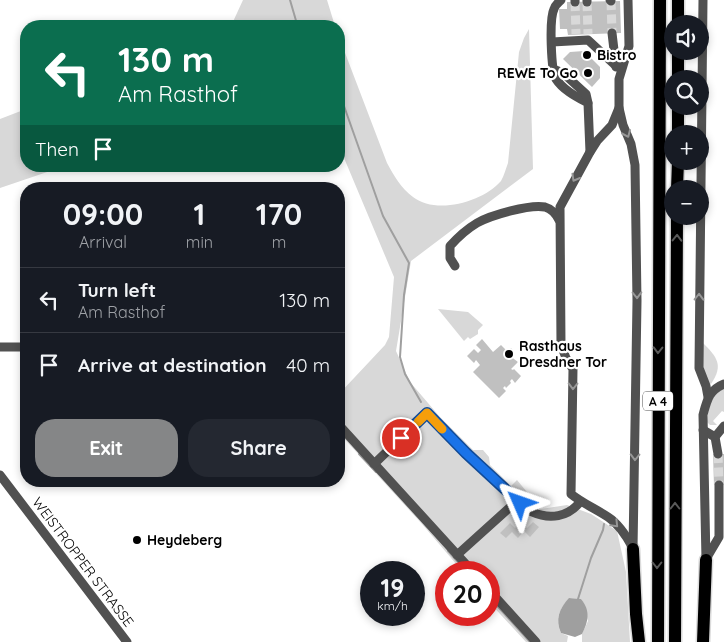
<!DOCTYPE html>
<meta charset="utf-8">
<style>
:root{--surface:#171b24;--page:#242831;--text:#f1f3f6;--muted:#9ea1a6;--line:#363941;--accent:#858687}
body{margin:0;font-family:Quicksand,sans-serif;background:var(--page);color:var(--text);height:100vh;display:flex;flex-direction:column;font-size:19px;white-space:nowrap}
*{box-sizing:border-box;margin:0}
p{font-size:16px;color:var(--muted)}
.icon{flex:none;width:28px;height:28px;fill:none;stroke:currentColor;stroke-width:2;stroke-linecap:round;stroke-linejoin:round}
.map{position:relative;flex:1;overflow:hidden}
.sheet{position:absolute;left:20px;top:182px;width:325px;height:305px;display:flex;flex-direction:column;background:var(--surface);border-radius:20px;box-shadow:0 2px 8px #0003}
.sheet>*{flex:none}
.banner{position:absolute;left:20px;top:20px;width:325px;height:152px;border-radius:20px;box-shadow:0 2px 8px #0003;background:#0b6e4f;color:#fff;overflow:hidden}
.fabs{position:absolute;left:664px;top:15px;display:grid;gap:10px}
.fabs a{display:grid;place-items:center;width:45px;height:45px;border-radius:50%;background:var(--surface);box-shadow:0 2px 8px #0003;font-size:25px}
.speed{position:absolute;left:360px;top:561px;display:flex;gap:10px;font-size:25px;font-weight:700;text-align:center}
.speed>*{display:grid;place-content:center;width:65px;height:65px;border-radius:50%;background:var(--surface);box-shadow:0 2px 8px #0003;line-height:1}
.speed small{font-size:12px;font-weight:400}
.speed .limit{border:8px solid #d22;background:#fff;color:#111}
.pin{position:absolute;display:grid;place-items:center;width:42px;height:42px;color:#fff;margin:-21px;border:2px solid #fff;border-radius:50%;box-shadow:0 1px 5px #0007}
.me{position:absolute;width:55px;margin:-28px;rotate:313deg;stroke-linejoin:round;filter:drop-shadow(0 0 4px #0008)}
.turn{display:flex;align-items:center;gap:18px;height:105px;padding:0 15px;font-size:22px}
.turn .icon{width:65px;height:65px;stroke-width:2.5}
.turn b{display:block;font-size:35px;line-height:42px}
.then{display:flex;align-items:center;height:48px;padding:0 15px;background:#0003;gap:10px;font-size:19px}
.eta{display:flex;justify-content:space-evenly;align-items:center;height:85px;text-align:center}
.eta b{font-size:30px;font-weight:700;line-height:35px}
.action{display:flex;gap:10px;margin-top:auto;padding:10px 15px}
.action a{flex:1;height:58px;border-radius:20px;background:var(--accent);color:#fff;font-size:20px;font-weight:700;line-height:58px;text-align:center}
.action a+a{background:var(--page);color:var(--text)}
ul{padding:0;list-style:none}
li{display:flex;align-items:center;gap:15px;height:65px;padding:0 15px;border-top:1px solid var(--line)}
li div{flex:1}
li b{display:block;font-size:19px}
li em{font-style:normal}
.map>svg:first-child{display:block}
.green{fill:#d8d8d8}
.water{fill:#9f9f9f}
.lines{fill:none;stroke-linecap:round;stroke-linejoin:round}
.stream{stroke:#9f9f9f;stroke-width:2}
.building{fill:#c0c0c0}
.minor-tunnel{stroke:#d9d9d9;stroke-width:9;stroke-dasharray:9 4.5;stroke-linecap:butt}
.highway-casing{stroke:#dbdbdb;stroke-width:15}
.minor{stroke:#515151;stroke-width:9}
.highway{stroke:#000;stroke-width:12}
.oneway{stroke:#979797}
.oneway2{stroke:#595959}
.route-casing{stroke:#114b97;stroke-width:12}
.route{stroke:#1a73e8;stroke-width:9}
.slow{stroke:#f59e0b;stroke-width:9}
.poi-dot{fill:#000;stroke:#fff;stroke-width:2}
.labels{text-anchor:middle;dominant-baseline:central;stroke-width:4.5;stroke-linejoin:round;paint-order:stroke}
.shield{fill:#fff;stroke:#4c4c4c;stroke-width:1}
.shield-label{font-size:12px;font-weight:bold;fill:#000}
.poi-label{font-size:14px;font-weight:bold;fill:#000;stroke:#fff;text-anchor:start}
.street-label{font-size:14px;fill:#000;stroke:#fff}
</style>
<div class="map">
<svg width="724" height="642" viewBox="0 0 724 642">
<rect width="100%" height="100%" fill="#fff"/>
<!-- green -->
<g class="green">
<path d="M 243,0 L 327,0 L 335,26 L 267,26 C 251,16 247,23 231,26 Z"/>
<path d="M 529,29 L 533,169 L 411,261 L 396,351 L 410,382 L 440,417 L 473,450 L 483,450 L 489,457 L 490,465 L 511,486 L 517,480 L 541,509 L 567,505 L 591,514 L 617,531 L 626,572 L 630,642 L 582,642 L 582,634 L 588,621 L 581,599 L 570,598 C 559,609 555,619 561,633 L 568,636 L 567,642 L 526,642 L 489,602 L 489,572 L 463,572 L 422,524 L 339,433 L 339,394 L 385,345 L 389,337 L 394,277 L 339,146 L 339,37 L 387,163 C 394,176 401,188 413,197 C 436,215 483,202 501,181 C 504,176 506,168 508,163 L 519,52 L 524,38 Z"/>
<polygon points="26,109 26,166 58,166 59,168 0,188 0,119"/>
<polygon points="438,309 468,312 483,325 478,330 478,334 470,339 468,337 464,341"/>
<path d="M 702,342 C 717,357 724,365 711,384 L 709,383 L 703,368 Z"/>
<path d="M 724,388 L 724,412 L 722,411 L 713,421 L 717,425 L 710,425 L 707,422 C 708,407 711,395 724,388 Z"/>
</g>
<!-- water -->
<path class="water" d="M 569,598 L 581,599 C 591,611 588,622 582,634 L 575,637 L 561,633 C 555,619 559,609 569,598 Z"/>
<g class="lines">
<!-- stream -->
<g class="stream">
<polyline points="290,0 297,24 299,26"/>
<polyline points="339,92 383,216 409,263 404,295 400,357 405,374 421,402"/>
<polyline points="359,454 376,472"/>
<polyline points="448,551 467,572"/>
<polyline points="489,597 530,642"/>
<polyline points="578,599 591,558 603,530 604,524"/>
</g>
</g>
<!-- building -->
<g class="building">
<polygon points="620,1 621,33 568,35 567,29 560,29 559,9 567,9 567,2"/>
<polygon points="584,51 600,67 600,78 592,87 563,59 570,52"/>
<polygon points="482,339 493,352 501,345 508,352 511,348 514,352 510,356 518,362 511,369 513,370 514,369 521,376 515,383 512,379 510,381 511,383 506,388 505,386 503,388 506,391 499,398 473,372 480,365 476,360 474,363 467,356 474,349 478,353 481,350 476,345"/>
<polygon points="713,454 724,454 724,485 714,485"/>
<polygon points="521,522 527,528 533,522 539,527 530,537 524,531 518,538 512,532 506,538 500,533 510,523 515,528"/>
</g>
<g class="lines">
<!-- minor-tunnel -->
<g class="minor-tunnel">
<polyline points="611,1 612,33"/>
<polyline points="575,2 576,34"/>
<polyline points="587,2 588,34"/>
<polyline points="718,454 719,485"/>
</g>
<defs>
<g id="highway">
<polyline points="678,0 678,24"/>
<polyline points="678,51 678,79"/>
<polyline points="678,134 678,106"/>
<polyline points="677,189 678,161"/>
<polyline points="633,549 636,614 639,642"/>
<polyline points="658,642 660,0"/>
<polyline points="675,642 677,216"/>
<polyline points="703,642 706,560"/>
</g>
</defs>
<!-- highway casing -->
<use href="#highway" class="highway-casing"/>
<!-- minor -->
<g class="minor">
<path d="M 561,0 C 558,3 555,5 554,9 C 549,19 551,71 556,79 C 563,90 577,97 588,103 L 590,152"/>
<polyline points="575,0 575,2"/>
<polyline points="610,0 611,1"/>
<polyline points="628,0 629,46 619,79 619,108 623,125 631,144 635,165 637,301 633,549"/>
<polyline points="703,0 699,368 706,386 708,397"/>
<polyline points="587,2 587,0"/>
<polyline points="612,33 616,67"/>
<polyline points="552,42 588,40 615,65"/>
<polyline points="553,69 563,73 586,94 588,103"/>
<path d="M 619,108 L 612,125 L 597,141 L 590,152 L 560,207 L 561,345 L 566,358 L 573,369 L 571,494 C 582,503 596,509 608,517 C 619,524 627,537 633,548"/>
<path d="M 455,266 L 450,258 L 450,246 C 458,237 467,229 477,223 C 491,215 530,204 545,207 C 552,209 556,214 559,220"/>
<polyline points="0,347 26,347"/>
<polyline points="339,425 473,572"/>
<polyline points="703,430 715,437 718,454"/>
<polyline points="715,437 724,426"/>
<path d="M 374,464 L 427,413 L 466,453 L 532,512 C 550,520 568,517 580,502"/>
<polyline points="0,475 127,642"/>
<polyline points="457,555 518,500"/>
<polyline points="706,559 719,537 719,485"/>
<path d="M 706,560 L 703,415 C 707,400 709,390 724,384"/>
<polyline points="489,590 536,642"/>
</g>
<!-- highway -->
<use href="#highway" class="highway"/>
</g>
<!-- one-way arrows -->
<defs><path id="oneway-chevron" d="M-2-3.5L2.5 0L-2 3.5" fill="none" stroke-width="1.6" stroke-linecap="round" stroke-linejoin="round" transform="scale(1.25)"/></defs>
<g class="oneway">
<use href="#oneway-chevron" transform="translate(627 134) rotate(66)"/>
<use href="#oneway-chevron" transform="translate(575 178) rotate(120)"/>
<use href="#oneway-chevron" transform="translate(637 295) rotate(89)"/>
<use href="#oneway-chevron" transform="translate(699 297) rotate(-89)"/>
<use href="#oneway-chevron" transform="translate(573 386) rotate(91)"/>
<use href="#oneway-chevron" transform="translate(635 457) rotate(91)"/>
<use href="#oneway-chevron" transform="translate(615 524) rotate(46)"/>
</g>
<g class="oneway2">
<use href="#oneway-chevron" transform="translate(677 238) rotate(-89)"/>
<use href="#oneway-chevron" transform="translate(658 350) rotate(91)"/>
<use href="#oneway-chevron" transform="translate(675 506) rotate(-90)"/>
<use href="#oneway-chevron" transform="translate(657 565) rotate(90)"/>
</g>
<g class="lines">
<defs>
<polyline id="route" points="401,438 427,413 466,453 520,503"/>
</defs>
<!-- route casing -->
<use href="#route" class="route-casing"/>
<!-- route -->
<use href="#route" class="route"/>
<!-- slow -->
<polyline class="slow" points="418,422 427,413 442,429"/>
</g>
<!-- markers -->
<g class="poi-dot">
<circle cx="587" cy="55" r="5"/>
<circle cx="588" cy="73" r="5"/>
<circle cx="509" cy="354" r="5"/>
<circle cx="137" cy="540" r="5"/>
</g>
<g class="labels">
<!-- shield labels -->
<rect class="shield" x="643" y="391.5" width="30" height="19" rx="4"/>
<g class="shield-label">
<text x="658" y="401">A 4</text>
</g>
<!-- poi labels -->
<g class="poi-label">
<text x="597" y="55">Bistro</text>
<text x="578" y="73" text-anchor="end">REWE To Go</text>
<text x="519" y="346">Rasthaus<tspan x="519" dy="16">Dresdner Tor</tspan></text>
<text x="147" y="540">Heydeberg</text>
</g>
<!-- street labels -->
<g class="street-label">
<text transform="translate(83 562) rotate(53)">WEISTROPPER STRASSE</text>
</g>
</g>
</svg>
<div class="fabs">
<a><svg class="icon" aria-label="sound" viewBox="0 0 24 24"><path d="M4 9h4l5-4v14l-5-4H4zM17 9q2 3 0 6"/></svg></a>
<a><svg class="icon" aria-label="search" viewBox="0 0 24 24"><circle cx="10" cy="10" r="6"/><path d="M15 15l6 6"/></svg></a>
<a>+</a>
<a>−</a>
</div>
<div class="speed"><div>19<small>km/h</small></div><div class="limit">20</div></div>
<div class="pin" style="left:401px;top:438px;background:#d93025"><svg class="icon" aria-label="arrive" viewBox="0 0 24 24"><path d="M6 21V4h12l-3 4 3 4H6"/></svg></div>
<svg class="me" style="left:520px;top:503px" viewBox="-20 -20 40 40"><path d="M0-17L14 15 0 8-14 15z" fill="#1a73e8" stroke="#fff" stroke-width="4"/></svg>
<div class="banner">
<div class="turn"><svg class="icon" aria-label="left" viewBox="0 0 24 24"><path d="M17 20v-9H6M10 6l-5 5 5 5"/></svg><div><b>130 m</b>Am Rasthof</div></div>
<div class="then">Then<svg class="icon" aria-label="arrive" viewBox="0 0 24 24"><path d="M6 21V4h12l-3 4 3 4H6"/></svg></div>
</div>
<section class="sheet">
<div class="eta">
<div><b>09:00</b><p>Arrival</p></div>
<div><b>1</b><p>min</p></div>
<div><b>170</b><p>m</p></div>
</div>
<ul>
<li><svg class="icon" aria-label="left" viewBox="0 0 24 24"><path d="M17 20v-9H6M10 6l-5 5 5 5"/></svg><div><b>Turn left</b><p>Am Rasthof</p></div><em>130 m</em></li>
<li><svg class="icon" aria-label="arrive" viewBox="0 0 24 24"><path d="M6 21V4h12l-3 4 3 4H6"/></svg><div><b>Arrive at destination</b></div><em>40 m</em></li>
</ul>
<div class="action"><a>Exit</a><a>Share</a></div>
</section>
</div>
